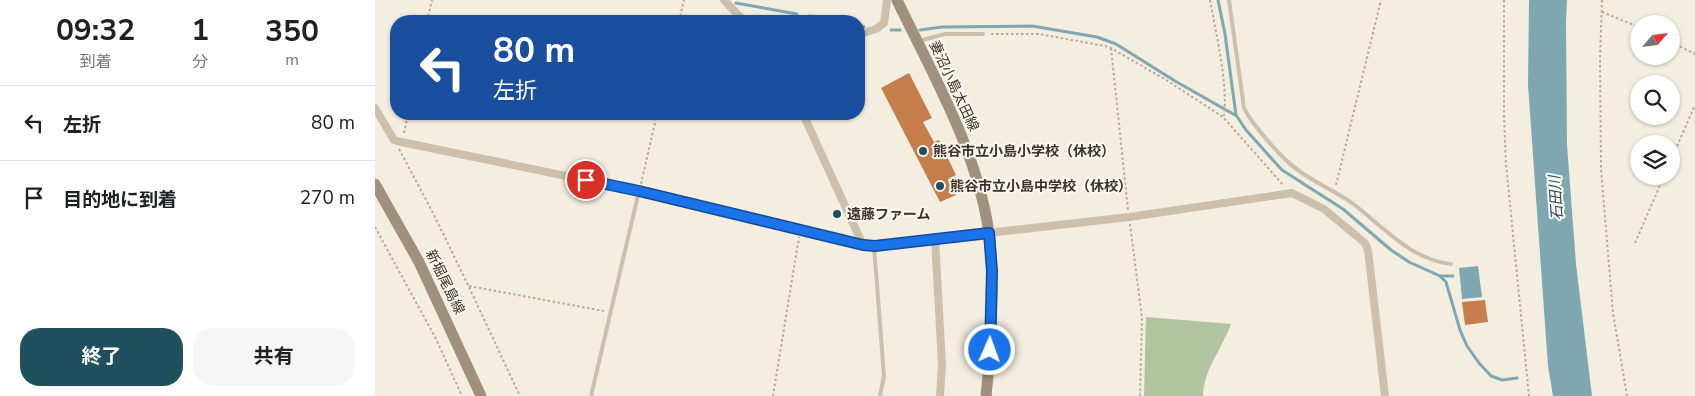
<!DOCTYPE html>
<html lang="ja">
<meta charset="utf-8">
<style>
:root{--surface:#fff;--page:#f6f6f6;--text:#202124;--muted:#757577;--line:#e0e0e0;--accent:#204f5d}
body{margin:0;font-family:"Nunito Sans","Noto Sans JP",sans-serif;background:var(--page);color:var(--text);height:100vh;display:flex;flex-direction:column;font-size:19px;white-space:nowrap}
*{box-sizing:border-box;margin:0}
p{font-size:16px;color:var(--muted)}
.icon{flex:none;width:28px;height:28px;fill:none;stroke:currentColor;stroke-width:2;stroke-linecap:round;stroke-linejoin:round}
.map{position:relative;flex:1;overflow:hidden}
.panel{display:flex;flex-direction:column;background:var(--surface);width:375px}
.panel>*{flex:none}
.top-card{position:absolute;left:15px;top:15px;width:475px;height:105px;border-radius:20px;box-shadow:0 1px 4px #0004;background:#1a4fa0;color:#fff;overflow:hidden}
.needle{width:32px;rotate:62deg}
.fabs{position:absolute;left:1255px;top:15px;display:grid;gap:10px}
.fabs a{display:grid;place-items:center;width:50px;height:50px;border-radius:50%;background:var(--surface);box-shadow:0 1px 4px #0004;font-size:25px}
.pin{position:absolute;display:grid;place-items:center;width:42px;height:42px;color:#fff;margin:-21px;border:2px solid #fff;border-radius:50%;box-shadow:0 1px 5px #0007}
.me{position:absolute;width:55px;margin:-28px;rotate:2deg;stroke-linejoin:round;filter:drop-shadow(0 0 4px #0008)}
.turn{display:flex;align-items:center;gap:18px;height:105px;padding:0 20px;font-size:22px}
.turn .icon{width:65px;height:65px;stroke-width:2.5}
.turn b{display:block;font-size:35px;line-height:42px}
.eta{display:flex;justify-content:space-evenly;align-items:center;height:85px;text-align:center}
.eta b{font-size:30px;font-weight:700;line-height:35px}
.cta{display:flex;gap:10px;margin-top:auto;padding:10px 20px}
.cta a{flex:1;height:58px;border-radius:20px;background:var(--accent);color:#fff;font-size:20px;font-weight:700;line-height:58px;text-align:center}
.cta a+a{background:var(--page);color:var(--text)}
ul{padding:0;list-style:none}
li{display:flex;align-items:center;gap:15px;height:75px;padding:0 20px;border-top:1px solid var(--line)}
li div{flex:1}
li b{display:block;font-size:19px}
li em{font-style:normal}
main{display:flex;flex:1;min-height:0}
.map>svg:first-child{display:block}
.green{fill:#b2c3a0}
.water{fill:#7fa7b1}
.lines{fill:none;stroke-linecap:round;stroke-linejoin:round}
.stream{stroke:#7fa7b1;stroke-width:3}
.building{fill:#c67e4c}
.path{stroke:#b8ab96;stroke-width:2;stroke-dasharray:2.5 2.5;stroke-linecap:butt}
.lane{stroke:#ccc0ac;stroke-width:4}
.street{stroke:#ccc0ac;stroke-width:8}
.secondary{stroke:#a0907d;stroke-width:11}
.route-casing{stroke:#114b97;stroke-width:12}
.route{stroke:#1a73e8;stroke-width:9}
.poi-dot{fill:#204f5d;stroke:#fbf7ee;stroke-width:2}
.labels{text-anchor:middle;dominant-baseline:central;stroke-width:4;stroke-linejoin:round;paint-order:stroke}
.street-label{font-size:14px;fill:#3b332b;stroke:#fbf7ee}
.poi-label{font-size:14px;font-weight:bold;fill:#3b332b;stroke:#fbf7ee;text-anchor:start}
.water-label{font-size:15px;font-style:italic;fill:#204f5d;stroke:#fbf7ee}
</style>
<main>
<section class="panel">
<div class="eta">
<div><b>09:32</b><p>到着</p></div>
<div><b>1</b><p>分</p></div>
<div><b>350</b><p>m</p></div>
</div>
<ul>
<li><svg class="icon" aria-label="left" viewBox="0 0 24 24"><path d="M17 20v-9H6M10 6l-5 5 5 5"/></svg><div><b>左折</b></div><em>80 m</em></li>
<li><svg class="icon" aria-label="arrive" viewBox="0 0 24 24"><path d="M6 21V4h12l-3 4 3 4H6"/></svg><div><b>目的地に到着</b></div><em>270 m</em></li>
</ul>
<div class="cta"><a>終了</a><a>共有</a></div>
</section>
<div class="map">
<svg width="1320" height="396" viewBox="0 0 1320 396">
<rect width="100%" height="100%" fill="#f4eee1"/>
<!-- green -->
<path class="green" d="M 771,317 L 856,324 C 847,349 829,369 828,396 L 769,396 Z"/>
<!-- water -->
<g class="water">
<polygon points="1154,0 1192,0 1191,22 1192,145 1201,264 1217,396 1178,396 1173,366 1153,85"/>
<polygon points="1103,266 1107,297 1087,299 1084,268"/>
</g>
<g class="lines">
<!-- stream -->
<g class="stream">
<polyline points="843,0 850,34 861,115 871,130 907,170 968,209 1016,250 1034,262 1065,276 1071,282 1085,330 1092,346 1104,363 1116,376 1127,380 1142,378"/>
<polyline points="361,3 422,14"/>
<polyline points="435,16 464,21"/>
<polyline points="484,25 489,27"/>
<polyline points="516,30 525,30"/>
<polyline points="545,30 567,27 657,26 722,37 741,44 800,81 860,115"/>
<polyline points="1065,276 1078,276"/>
</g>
</g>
<!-- building -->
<g class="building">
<polygon points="534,73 557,118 548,122 559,142 564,140 581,175 573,179 581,195 565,202 506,88"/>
<polygon points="1110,300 1113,322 1090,325 1087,302"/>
</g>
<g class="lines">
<!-- path -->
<g class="path">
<path d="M 835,0 C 841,34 853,83 849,116"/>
<polyline points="1129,0 1129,117 1131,164 1154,396"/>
<polyline points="1227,0 1225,58 1226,169 1238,313 1252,396"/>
<polyline points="1227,12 1264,27"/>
<polyline points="52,21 57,0"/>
<polyline points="304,21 309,0"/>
<polyline points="616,34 664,34 730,46 736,48 788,78 848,117 909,186"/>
<polyline points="1296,42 1320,54"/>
<polyline points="736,48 753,210"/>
<polyline points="29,133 33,114"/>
<polyline points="24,149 58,213 94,287 145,396"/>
<polyline points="1296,160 1320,105"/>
<polyline points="266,184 282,114"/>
<polyline points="961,185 1006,0"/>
<polyline points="755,224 767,318 765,396"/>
<polyline points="0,227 61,339 87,396"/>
<polyline points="1260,243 1289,176"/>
<polyline points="94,286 229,311"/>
<polyline points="398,396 424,237"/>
</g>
<!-- lane -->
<g class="lane">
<path d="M 854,0 L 869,108 C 878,126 908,160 924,171 C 941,183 960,191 977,203 C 1009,227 1034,259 1076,264"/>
<polyline points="544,41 570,34 608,34"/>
<polyline points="499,246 509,376 505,396"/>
<polyline points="216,396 264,191"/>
</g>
<!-- street -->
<g class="street">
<polyline points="349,0 369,21"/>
<polyline points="484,34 501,29 509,23 512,0"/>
<polyline points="0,108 19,140 26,142 264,191 488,245 499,246 754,217 917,193 949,209 990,243 993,250 1010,396"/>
<polyline points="428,114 488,245"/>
<polyline points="560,239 567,364 565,396"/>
</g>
<!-- secondary -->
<g class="secondary">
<path d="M 522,0 C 558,75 602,150 614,233 C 617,252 617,271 617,290 C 617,325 615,361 611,396"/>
<polyline points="0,184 44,262 106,396"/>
</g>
</g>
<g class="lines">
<defs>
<polyline id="route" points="211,180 264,191 488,245 500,246 614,233 617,271 615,350"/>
</defs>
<!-- route casing -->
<use href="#route" class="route-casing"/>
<!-- route -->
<use href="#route" class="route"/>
</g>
<!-- markers -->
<g class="poi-dot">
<circle cx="548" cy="151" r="5"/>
<circle cx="565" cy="186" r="5"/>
<circle cx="462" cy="214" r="5"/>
</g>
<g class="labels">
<!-- street labels -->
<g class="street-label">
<text transform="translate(579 86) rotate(65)">妻沼小島太田線</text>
<text transform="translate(70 282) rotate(64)">新堀尾島線</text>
</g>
<!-- poi labels -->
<g class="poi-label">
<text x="558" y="151">熊谷市立小島小学校（休校）</text>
<text x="575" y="186">熊谷市立小島中学校（休校）</text>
<text x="472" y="214">遠藤ファーム</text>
</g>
<!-- water labels -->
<g class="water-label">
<text transform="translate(1181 198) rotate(-94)">石田川</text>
</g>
</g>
</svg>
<div class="fabs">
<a><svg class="needle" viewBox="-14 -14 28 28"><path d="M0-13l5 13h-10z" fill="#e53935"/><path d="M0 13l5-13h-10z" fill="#757577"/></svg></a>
<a><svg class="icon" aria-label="search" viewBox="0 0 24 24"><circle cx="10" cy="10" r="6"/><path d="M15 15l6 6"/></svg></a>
<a><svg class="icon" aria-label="layers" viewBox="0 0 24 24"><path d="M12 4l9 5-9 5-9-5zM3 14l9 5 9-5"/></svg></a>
</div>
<div class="pin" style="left:211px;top:180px;background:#d93025"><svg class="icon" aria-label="arrive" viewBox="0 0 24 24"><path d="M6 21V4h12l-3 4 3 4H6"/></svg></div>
<svg class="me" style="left:615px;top:350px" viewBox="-20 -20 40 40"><circle r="17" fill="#1a73e8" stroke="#fff" stroke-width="3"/><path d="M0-11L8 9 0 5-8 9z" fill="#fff"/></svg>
<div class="top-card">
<div class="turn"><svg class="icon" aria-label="left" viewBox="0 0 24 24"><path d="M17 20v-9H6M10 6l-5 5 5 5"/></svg><div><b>80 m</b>左折</div></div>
</div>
</div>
</main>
